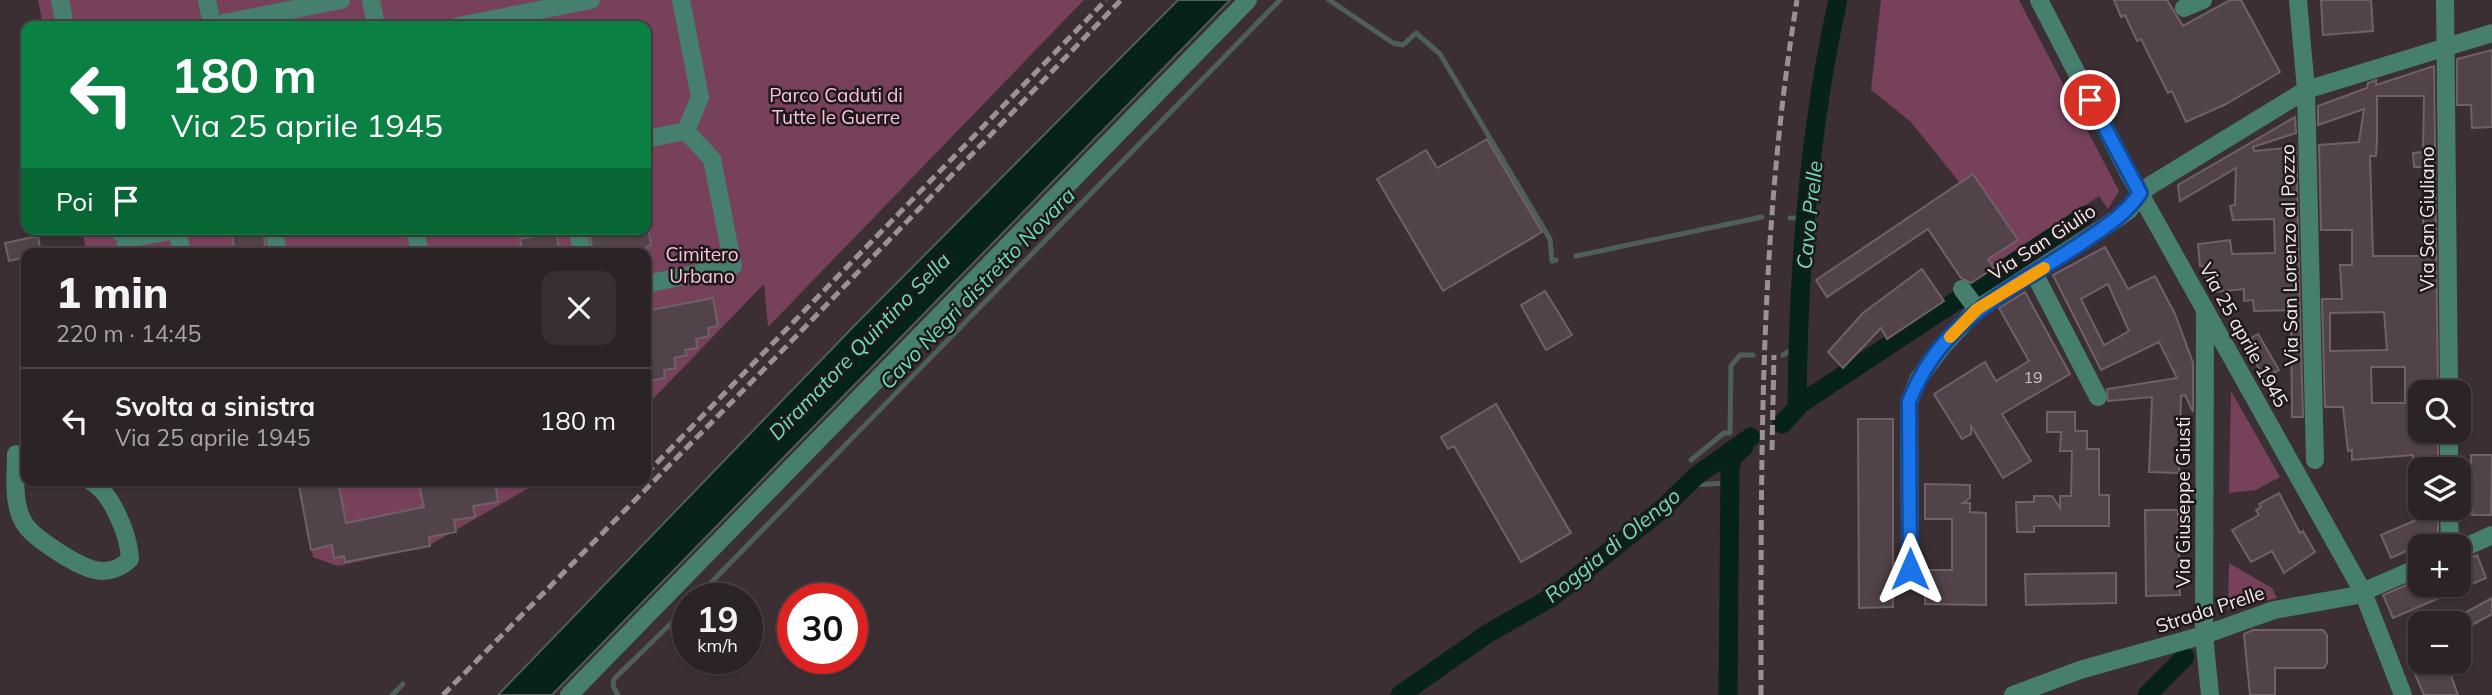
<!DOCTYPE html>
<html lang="it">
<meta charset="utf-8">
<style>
:root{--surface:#2c2327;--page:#382f33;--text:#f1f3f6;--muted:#a6a4a7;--line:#484044}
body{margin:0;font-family:Mulish,sans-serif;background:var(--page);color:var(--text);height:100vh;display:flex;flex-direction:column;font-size:26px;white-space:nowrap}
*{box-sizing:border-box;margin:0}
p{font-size:23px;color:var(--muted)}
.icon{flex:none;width:38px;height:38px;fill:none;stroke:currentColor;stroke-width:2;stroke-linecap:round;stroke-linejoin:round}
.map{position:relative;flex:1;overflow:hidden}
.sheet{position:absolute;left:21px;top:248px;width:630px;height:238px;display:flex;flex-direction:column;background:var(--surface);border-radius:14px;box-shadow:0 2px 5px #0004,0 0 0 2px var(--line)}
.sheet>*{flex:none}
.hud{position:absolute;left:21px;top:21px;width:630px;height:214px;border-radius:14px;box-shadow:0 2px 5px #0004,0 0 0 2px var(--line);background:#0b8043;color:#fff;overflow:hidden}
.controls{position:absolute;left:2408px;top:380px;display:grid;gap:14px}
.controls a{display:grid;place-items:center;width:63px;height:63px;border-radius:14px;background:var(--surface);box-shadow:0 2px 5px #0004,0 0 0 2px var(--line);font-size:35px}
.speed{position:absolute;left:672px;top:583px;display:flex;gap:14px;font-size:35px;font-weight:700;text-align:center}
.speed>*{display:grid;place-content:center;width:91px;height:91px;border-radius:50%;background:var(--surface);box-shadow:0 2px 5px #0004,0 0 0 2px var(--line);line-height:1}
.speed small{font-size:18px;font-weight:400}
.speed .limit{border:10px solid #d22;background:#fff;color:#111}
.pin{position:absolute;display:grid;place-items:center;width:60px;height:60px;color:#fff;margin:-30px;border:4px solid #fff;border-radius:50%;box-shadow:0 2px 7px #0007}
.me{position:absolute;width:77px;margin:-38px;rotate:0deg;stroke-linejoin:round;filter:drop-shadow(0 0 5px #0008)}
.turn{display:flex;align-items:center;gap:24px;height:147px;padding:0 35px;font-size:32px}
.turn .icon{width:91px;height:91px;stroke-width:2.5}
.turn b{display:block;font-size:49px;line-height:60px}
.then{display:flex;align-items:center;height:66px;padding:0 35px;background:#0003;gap:14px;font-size:26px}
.round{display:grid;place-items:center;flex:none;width:74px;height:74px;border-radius:14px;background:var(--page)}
.head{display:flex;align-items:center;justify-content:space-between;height:119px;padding:0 35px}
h1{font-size:42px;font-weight:800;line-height:52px}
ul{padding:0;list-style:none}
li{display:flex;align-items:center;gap:21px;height:105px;padding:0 35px;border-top:2px solid var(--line)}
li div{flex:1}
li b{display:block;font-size:26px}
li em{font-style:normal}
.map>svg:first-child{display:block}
.green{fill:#77415b}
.water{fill:#07221a;stroke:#4e5e5a;stroke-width:2}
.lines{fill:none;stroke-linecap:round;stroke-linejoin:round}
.stream{stroke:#4e5e5a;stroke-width:5}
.canal{stroke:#07221a;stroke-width:19}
.building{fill:#514349;stroke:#6f6167;stroke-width:2;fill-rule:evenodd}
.minor{stroke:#467f6d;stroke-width:18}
.rail{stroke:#9b9195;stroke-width:5;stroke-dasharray:10 5;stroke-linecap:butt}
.route-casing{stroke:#114b97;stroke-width:18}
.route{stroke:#1a73e8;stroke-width:12}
.slow{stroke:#f59e0b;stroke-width:12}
.labels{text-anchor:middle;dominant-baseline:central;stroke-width:5;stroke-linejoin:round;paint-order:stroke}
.number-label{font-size:16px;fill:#cac1c5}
.park-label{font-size:19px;fill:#fac2da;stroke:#1f191b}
.street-label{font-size:19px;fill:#f3ebee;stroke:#1f191b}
.water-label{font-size:21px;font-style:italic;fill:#68debb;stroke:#1f191b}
</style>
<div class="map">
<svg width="2492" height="695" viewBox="0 0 2492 695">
<rect width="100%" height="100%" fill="#3b2f34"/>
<!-- green -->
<g class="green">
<polygon points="38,0 1084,0 768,327 764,284 646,406 646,254 87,254 82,229 646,229 646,26 43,26"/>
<polygon points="1881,0 2019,0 2119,191 2108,209 2099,196 1994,268 1988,259 2017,239 1974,175 1960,183 1910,121 1871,90"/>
<polygon points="2231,391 2280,477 2256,490 2229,493"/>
<polygon points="298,481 541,481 428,546 338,566 313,557"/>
<polygon points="2229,563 2272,588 2277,598 2228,609"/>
</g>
<!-- water -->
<polygon class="water" points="1178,0 1230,0 552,695 498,695 854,326"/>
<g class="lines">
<!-- stream -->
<g class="stream">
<polyline points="1329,0 1393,43 1403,45 1416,33 1440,54 1550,239 1552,261 1556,260"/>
<polyline points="1790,218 1805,218"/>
<polyline points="1576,256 1762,217"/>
<polyline points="1783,355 1798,346"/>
<polyline points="1691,460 1724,433 1730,433 1731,366 1740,355 1753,355"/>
<polyline points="1688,485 1730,483"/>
<polyline points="696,598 1280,0"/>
<polyline points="392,695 403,684"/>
<polyline points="618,695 613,686 614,679 688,607"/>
</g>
<!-- canal -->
<g class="canal">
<polyline points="1803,402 2086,215"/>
<path d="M 1782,424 L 1797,408 C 1798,272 1808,133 1838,0"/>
<polyline points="1400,695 1487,634 1552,597 1661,510 1696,476 1751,437"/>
<polyline points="1728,695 1730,468 1733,457 1744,447"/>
<polyline points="2147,695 2185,657"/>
</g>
</g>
<!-- building -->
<g class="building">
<polygon points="2114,0 2167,0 2183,26 2230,0 2241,0 2280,72 2226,104 2186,122 2172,91 2168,93 2141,39 2137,41 2125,15 2121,17"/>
<polygon points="2321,0 2371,0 2373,31 2323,35"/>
<polygon points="2492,50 2492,127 2472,128 2471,105 2457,105 2457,59"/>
<path d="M 2434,66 L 2438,392 L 2420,392 L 2420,430 L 2438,430 L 2438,469 L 2412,469 L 2413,455 L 2352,460 L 2352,450 L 2348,451 L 2343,407 L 2325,407 L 2322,299 L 2342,299 L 2340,265 L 2352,265 L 2352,230 L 2321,230 L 2319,145 L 2359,142 L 2364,109 L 2318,125 L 2318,106 L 2367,88 L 2368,83 L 2376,80 L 2376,85 ZM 2377,96 L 2424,96 L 2423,152 L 2413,153 L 2414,167 L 2425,167 L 2422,256 L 2373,256 L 2370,156 L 2376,156 L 2377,142 ZM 2384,312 L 2387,350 L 2330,351 L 2330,313 ZM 2371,367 L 2405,367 L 2405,403 L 2372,403 Z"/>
<polygon points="2295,117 2296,133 2253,147 2254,151 2296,147 2300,310 2254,311 2253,300 2244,301 2244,289 2214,292 2212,276 2206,277 2205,266 2200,266 2198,244 2230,240 2232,254 2275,253 2274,219 2233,220 2230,206 2235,205 2236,168 2180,201 2178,185"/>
<polygon points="1487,139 1542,232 1443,291 1377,179 1426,150 1437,168"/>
<polygon points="1973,174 2018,240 1988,259 1994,268 1971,283 1961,278 1928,229 1827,297 1816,280"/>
<polygon points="263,229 266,254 235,254 232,235"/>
<polygon points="596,229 648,229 651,244 639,254 593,254 590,234"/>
<polygon points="556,232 560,254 523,254 520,239"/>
<polygon points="38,236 41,254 26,254 26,257 9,261 5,243"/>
<path d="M 2105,247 L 2128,289 L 2155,276 L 2175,314 L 2193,363 L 2193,412 L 2185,395 L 2181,396 L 2179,473 L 2149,472 L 2152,397 L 2108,401 L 2107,389 L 2177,378 L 2159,342 L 2101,370 L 2053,275 ZM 2108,284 L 2129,331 L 2104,345 L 2081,299 Z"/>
<polygon points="1922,269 1944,301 1887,339 1881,328 1843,368 1828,352 1863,313"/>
<polygon points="1545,291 1572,335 1546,350 1521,305"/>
<polygon points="2025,292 2070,374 2002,414 2031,461 2003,478 1971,426 1971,434 1962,439 1934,394 1985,362 1996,381 2029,361 1999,308"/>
<polygon points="713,298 718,326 708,328 709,336 696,339 697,348 685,350 687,355 674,358 676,368 664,370 665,378 646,382 646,364 650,363 646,344 646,311"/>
<polygon points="2300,310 2303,417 2292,417 2291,315"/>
<polygon points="2258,334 2279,370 2264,378 2244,342"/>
<polygon points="1496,404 1571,533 1521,562 1454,446 1448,449 1441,437"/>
<polygon points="2047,412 2075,412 2075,431 2087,431 2087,449 2099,449 2099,495 2109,495 2109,526 2034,526 2034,532 2017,532 2016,502 2034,502 2034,496 2052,496 2060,508 2060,496 2071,496 2072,451 2060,451 2061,432 2047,432"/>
<polygon points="1858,419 1893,419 1893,607 1859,608"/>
<polygon points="2471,455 2492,455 2491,515 2472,515"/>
<polygon points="298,481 338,481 346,523 424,507 418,481 495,481 498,502 473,506 475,517 454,520 456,532 429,537 430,546 345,562 344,556 334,558 332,545 311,550"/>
<polygon points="1925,484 1970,485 1970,498 1963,503 1970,503 1970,512 1986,513 1986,605 1925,604 1925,570 1952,570 1952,519 1925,519"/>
<polygon points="2279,493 2300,533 2303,531 2315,552 2284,573 2272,551 2251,562 2232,530 2259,515 2256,510 2261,507 2259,504"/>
<polygon points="2415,508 2438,508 2438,537 2391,558 2381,535 2416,520"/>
<polygon points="2145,510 2178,510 2180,595 2146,596"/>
<polygon points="2477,555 2486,578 2393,618 2383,595 2420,579 2420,584 2459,584 2459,563"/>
<polygon points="2116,573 2116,603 2026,605 2025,574"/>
<polygon points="2492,598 2492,614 2459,632 2459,616"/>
<polygon points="2253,630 2323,630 2327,635 2327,663 2324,668 2275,668 2275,695 2250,695 2244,634"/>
<polygon points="2410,662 2446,662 2458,695 2424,695"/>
</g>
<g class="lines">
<!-- minor -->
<g class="minor">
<polyline points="60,0 65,26"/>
<polyline points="207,0 212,25"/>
<polyline points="371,0 376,26"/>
<polyline points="2039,0 2129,174 2363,592 2403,695"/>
<polyline points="2298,0 2306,90 2315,460"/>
<polyline points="2445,0 2449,392"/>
<polyline points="2184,8 2203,0"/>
<polyline points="208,26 341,0"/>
<polyline points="458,26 591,0"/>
<polyline points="646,139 686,131"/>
<polyline points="117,229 128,239 123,254"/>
<polyline points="177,229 182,254"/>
<polyline points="274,229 278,254"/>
<polyline points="415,229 420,254"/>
<polyline points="578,229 582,254"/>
<polyline points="128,239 180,229"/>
<polyline points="2035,275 2098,397"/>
<polyline points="646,284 733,266 712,159 686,131 700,97 681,0"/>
<polyline points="1962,289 1977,309"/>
<polyline points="2205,310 2204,635 2210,695"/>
<polyline points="2449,430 2449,469"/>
<path d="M 16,454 C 16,475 12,503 24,523 C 33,538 77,566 95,570 C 108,573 121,568 130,559 C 129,536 112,492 90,481"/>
<polyline points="2449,508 2450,546"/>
<polyline points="2459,550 2492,535"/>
<polyline points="1910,569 1909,402 1919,378 1942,347 1977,309 2106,226 2129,210 2140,193 2151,185 2306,90 2492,33"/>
<polyline points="569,695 1248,0"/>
<polyline points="2013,695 2080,670 2204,635 2274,610 2353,596 2420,567"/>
</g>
<!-- rail -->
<g class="rail">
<polyline points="1772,450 1774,355"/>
<polyline points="646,474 1106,0"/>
<polyline points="443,695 778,355 1121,0"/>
<path d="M 1761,695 C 1761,463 1759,230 1797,0"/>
</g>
</g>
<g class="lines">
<defs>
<path id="route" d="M 1910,569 L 1909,402 C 1942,316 2013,290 2083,242 C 2105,227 2125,215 2140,193 L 2090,100"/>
</defs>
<!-- route casing -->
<use href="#route" class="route-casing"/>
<!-- route -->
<use href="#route" class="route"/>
<!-- slow -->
<polyline class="slow" points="1950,337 1977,309 2044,268"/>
</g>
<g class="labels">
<!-- number labels -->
<g class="number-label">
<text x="2033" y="377">19</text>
</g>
<!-- park labels -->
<g class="park-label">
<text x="836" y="95">Parco Caduti di<tspan x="836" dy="22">Tutte le Guerre</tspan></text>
<text x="702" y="254">Cimitero<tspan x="702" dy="22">Urbano</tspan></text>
</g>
<!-- street labels -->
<g class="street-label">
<text transform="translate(2427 219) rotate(-90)">Via San Giuliano</text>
<text transform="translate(2042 242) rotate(-33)">Via San Giulio</text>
<text transform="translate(2289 255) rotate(-91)">Via San Lorenzo al Pozzo</text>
<text transform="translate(2244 335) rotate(61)">Via 25 aprile 1945</text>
<text transform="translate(2183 502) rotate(-90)">Via Giuseppe Giusti</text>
<text transform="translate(2210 609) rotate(-18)">Strada Prelle</text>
</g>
<!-- water labels -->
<g class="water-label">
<text transform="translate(1809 215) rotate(-84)">Cavo Prelle</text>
<text transform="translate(977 288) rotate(-46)">Cavo Negri distretto Novara</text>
<text transform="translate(859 346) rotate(-46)">Diramatore Quintino Sella</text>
<text transform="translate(1612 545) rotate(-39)">Roggia di Olengo</text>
</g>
</g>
</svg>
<div class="controls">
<a><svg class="icon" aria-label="search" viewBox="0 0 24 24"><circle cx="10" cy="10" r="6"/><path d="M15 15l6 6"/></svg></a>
<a><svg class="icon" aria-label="layers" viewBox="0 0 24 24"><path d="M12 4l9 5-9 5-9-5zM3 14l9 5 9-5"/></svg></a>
<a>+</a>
<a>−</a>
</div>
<div class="speed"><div>19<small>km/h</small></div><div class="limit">30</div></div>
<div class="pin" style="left:2090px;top:100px;background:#d93025"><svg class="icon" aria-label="arrive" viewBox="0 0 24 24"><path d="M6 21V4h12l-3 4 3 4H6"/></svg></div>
<svg class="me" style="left:1910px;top:569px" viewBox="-20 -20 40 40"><path d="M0-17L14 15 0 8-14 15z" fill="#1a73e8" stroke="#fff" stroke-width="4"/></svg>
<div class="hud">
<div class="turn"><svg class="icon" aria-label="left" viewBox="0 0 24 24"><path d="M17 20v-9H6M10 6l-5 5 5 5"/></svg><div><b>180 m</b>Via 25 aprile 1945</div></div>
<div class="then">Poi<svg class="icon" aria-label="arrive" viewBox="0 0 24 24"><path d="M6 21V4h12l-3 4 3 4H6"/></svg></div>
</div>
<section class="sheet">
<div class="head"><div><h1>1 min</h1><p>220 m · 14:45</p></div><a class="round"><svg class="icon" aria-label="close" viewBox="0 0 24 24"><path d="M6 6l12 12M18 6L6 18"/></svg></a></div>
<ul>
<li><svg class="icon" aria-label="left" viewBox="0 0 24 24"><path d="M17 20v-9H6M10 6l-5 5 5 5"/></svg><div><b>Svolta a sinistra</b><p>Via 25 aprile 1945</p></div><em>180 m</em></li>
</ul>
</section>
</div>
